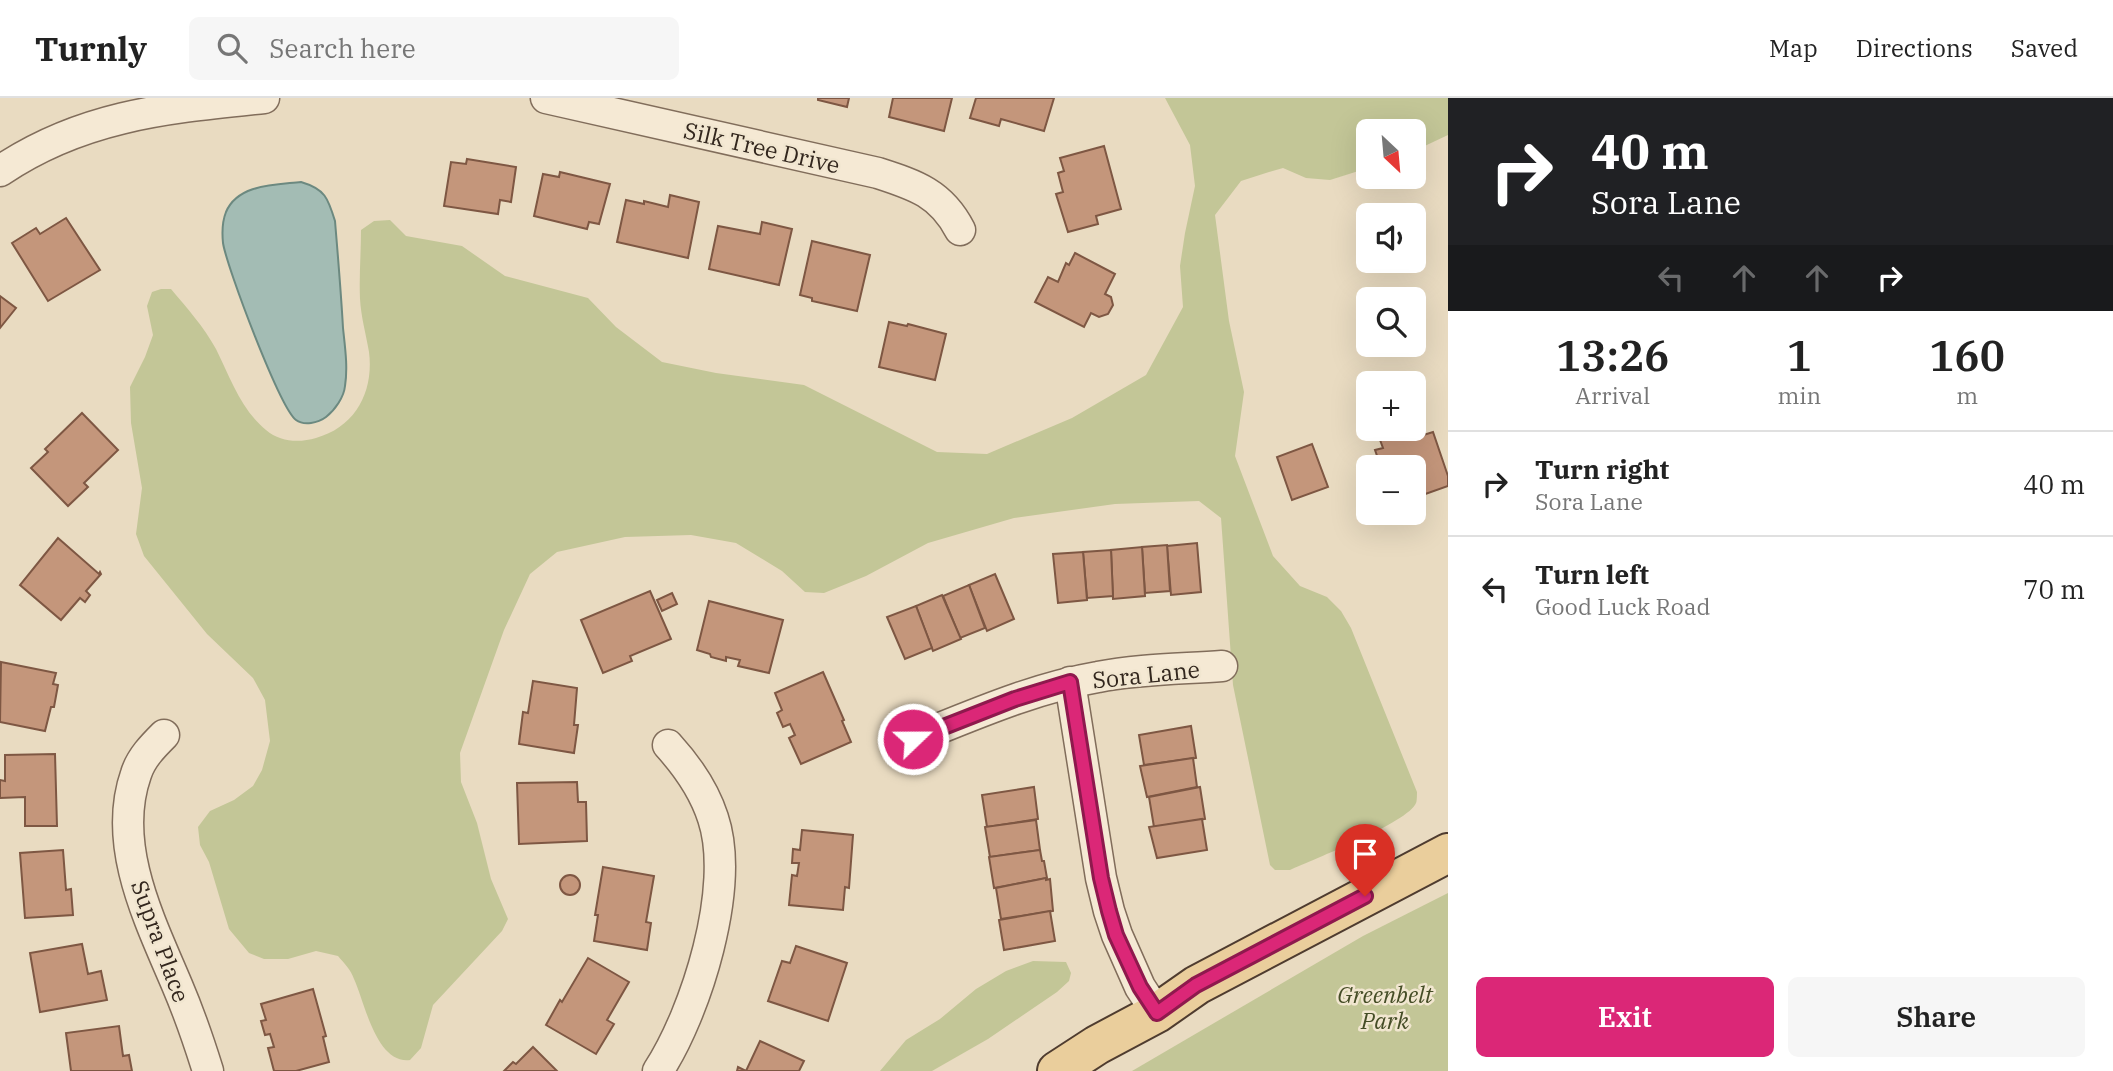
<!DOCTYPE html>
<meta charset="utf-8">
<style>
:root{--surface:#fff;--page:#f6f6f6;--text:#222;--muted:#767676;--line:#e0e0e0;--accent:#db2777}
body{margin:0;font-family:"IBM Plex Serif",serif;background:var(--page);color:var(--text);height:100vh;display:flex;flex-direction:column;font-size:26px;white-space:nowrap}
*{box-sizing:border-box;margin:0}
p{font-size:23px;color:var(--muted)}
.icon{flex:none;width:38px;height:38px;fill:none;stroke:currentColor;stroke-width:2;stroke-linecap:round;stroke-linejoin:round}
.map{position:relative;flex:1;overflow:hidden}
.side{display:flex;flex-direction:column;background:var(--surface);width:665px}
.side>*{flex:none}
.hud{background:#202124;color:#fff;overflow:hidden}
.needle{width:46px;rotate:154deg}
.tools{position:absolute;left:1356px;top:21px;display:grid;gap:14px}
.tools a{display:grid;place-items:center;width:70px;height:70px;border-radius:10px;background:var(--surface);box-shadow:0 7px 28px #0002;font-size:35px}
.pin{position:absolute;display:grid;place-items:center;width:60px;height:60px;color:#fff;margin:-72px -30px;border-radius:50% 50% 50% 0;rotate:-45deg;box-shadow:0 0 7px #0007}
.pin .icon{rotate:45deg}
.me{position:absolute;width:77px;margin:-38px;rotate:68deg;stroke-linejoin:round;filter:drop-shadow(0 0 5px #0008)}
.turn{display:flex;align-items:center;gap:24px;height:147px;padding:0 28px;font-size:32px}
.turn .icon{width:91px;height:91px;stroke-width:2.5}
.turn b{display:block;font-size:49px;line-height:60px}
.lanes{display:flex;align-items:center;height:66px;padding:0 28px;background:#0003;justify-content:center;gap:35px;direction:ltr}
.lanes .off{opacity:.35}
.eta{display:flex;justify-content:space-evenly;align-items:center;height:119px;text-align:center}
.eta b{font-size:42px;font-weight:600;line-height:49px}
.cta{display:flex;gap:14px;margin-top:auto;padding:14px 28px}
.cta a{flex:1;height:80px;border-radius:10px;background:var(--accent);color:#fff;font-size:28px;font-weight:600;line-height:80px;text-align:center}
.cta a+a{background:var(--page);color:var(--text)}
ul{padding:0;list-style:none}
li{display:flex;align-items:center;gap:21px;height:105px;padding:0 28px;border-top:2px solid var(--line)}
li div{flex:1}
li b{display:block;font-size:26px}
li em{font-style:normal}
header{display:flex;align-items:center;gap:42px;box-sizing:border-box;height:98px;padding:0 35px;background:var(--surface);border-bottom:2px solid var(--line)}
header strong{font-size:33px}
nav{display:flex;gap:38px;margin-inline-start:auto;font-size:24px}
.search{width:490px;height:63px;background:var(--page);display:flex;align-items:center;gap:18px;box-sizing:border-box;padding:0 24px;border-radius:10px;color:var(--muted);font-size:26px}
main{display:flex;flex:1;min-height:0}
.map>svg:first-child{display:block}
.green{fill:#c3c697}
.water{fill:#a3bcb4;stroke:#6c8980;stroke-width:2}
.building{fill:#c4967b;stroke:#7e5743;stroke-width:2}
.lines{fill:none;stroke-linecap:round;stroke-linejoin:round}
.minor-casing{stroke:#816d5b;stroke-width:33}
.major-casing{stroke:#4f3c2f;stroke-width:42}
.minor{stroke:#f5e9d4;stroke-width:30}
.major{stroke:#eace9c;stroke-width:38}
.route-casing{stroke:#8e194d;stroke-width:18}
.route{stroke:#db2777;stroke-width:12}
.labels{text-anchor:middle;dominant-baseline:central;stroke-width:5;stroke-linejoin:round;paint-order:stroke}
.street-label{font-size:23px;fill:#32261d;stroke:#f1e6d0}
.park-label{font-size:23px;font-style:italic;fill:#454d26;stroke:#f1e6d0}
</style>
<header>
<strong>Turnly</strong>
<div class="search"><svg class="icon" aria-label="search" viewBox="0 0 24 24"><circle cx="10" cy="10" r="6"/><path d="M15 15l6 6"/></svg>Search here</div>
<nav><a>Map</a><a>Directions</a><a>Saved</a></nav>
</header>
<main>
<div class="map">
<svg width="1448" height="973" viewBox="0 0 1448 973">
<rect width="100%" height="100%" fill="#e9dbc1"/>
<!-- green -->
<g class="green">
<path d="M 1165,0 L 1448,0 L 1448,37 L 1414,53 L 1414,33 L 1368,33 L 1368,70 L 1330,82 L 1306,80 L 1283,70 L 1269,74 L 1241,83 L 1215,117 L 1229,223 L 1244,294 L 1235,358 L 1273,458 L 1300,488 L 1327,499 L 1341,513 L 1351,530 L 1417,694 C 1417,695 1417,704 1416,705 C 1409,724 1312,762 1290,772 L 1275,772 L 1270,767 L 1233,587 L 1221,420 L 1199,403 L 1115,406 L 1014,420 L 928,445 L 866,478 L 824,495 L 805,494 L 782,473 L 736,445 L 691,437 L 625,439 L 557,454 L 530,476 L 504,532 L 460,655 L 461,684 L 477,725 L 491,781 L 508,821 L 502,833 L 433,907 L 421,950 L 410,962 C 376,966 365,905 354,881 C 351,872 344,865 338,858 L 316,853 L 288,861 L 264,861 L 249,855 L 229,831 L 209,764 L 200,747 L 198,729 L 210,713 L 234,702 L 253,688 L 262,672 L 270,643 L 265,602 L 253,580 L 207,536 L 144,458 L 136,436 L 142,390 L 131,325 L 130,289 L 145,259 L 153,237 L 147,208 L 152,194 L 161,191 L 171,191 C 187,210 204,229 216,251 C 230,279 241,312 266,332 C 280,344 299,345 316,340 C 356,329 374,293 369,254 C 366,236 361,219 360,201 C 359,178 361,155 361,132 L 374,123 L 390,122 L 406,138 L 462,148 L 505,178 L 588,200 L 616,229 L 662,264 L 716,275 L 804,287 L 937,354 L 987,356 L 1072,320 L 1146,277 L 1183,209 L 1180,168 L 1185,135 L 1195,88 L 1190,47 Z"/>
<polygon points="1448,795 1448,973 1132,973 1363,838"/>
<polygon points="1033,863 1066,864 1071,875 1069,883 1057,894 988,941 932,973 880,973 906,942 940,921 976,891 1006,873"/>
</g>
<!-- water -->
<path class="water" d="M 301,84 C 325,91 328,100 335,123 C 338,159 341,194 343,230 C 345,249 348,269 345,288 C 344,299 335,312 326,319 C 318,325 304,328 296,322 C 280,310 227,170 223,145 C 222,135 222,124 226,114 C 238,86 275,87 301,84 Z"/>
<!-- building -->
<g class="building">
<polygon points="818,0 849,0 847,9 818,2"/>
<polygon points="893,0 952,0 944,33 889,19"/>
<polygon points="976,0 1054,0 1044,33 1001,21 999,28 970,20"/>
<polygon points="1104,48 1121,111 1096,118 1098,126 1068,134 1056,96 1063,94 1058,75 1064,73 1060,60"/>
<polygon points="467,61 516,69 511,104 500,102 498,116 444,108 451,64 466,66"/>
<polygon points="560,74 610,86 599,126 589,124 587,131 534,118 543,76 559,79"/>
<polygon points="670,97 699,104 688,160 617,144 626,102 644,106 644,103 668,109"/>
<polygon points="66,120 100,172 48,203 12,145 36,130 40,136"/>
<polygon points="762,124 792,131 779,187 709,171 718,128 760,136"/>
<polygon points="812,143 870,157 857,213 812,203 812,200 800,197"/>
<polygon points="1075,155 1115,176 1105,196 1111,199 1113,207 1108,216 1099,219 1091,215 1084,229 1035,204 1048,179 1058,184 1066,165 1069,167"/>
<polygon points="0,198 16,210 0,230"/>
<polygon points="889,224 907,228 908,226 946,236 935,282 879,269"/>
<polygon points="82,315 118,352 84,385 88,389 68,408 31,370 48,354 45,351"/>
<polygon points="1376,331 1411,331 1414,340 1433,334 1448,378 1448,388 1414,400 1414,369 1381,369 1375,352 1383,350"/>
<polygon points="1312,346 1328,389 1292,402 1277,359"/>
<polygon points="58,440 99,476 100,474 101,476 86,493 90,497 85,504 80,500 61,522 20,487"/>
<polygon points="1197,445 1201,494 1171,497 1167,448"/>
<polygon points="1167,447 1170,493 1145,495 1142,449"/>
<polygon points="1142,449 1145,498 1113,501 1111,452"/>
<polygon points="1111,452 1113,498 1087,500 1083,454"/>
<polygon points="1083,454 1087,502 1058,505 1053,456"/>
<polygon points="995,476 1014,521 987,533 969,487"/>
<polygon points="969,487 985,530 960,540 943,498"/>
<polygon points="650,493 671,541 630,558 632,563 603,575 581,522"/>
<polygon points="672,495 677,506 662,513 657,502"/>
<polygon points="942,497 961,541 933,553 916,508"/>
<polygon points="709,503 783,522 769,575 738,568 740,562 726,559 726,563 711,559 710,556 697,552"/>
<polygon points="916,508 932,550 905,561 887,519"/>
<polygon points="1,564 56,575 53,586 58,587 54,609 51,609 45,633 0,624"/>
<polygon points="823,574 844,622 842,623 851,644 801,666 789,640 795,637 790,626 783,629 777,615 782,612 775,595"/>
<polygon points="533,583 577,590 574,627 578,627 574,655 519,646 523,614 528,615"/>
<polygon points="1191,628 1196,660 1144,667 1139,637"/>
<polygon points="55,656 57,728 25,728 25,699 0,700 0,682 5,683 5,657"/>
<polygon points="1193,660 1197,689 1147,699 1140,668"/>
<polygon points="577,684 578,704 586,704 587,743 519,746 517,685"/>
<polygon points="1034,689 1038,721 987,729 982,697"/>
<polygon points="1200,689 1205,721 1154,729 1149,699"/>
<polygon points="1202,721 1207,752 1157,760 1149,729"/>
<polygon points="1036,722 1040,752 990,759 985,729"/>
<polygon points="802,732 853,737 849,790 845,789 843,812 789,807 792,777 797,778 799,765 792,765 793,751 800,752"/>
<polygon points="63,752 66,792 71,791 73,817 25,820 20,755"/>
<polygon points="1040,752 1042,763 1044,763 1047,780 994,790 989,759"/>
<polygon points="603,769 654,778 646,824 651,825 647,852 594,843 598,817 595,817"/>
<circle cx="570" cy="787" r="10"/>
<polygon points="1046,780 1046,782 1050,781 1053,813 1001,821 996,790"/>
<polygon points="1050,813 1055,843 1004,852 999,822"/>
<polygon points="82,846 88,876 101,873 107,902 40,914 30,855"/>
<polygon points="796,848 847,865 828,923 768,903 782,863 790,865"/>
<polygon points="588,860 629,884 607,922 614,926 596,956 546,927 560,902 562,904"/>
<polygon points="313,891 326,938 323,939 329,964 296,973 274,973 268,950 274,949 270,936 265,937 261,923 266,922 261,906"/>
<polygon points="119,928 123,958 129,957 132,973 71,973 66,935"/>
<polygon points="760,943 804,963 799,973 737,973 738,969 746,973"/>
<polygon points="533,949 557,973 504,973 513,964 516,966"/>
</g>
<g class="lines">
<defs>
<g id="minor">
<path d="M 546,0 L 878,75 C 915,87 941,95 960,132"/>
<path d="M 0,73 C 83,17 168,10 264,0"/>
<polyline points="1070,584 1101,780 1109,813 1117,837 1140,889 1157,915"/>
<path d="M 164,637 C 153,648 141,660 136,676 C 111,747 150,823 177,887 C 189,915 199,944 208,973"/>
<path d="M 913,641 C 973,617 1034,590 1098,579 C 1138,571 1181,571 1222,568"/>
<path d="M 658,973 C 696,915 736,789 713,720 C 704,692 688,669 668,647"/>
</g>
<polyline id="major" points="1057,973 1097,947 1157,915 1197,887 1448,755"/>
</defs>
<!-- minor casing -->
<use href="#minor" class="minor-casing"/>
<!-- major casing -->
<use href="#major" class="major-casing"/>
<!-- minor -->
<use href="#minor" class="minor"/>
<!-- major -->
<use href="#major" class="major"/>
</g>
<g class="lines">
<defs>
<polyline id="route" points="913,641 1015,601 1070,584 1101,780 1109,813 1116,837 1140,889 1157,915 1196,887 1365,798"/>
</defs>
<!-- route casing -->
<use href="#route" class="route-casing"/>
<!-- route -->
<use href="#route" class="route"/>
</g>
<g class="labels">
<!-- street labels -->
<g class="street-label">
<text transform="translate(762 49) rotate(13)">Silk Tree Drive</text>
<text transform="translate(1146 576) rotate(-6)">Sora Lane</text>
<text transform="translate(161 843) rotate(70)">Supra Place</text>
</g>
<!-- park labels -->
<g class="park-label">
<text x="1385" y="896">Greenbelt<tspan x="1385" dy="26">Park</tspan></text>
</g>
</g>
</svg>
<div class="tools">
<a><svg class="needle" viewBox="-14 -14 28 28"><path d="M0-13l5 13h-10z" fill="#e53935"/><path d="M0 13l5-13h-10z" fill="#767676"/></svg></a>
<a><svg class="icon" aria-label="sound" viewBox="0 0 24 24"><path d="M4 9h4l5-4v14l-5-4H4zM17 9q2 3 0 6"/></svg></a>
<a><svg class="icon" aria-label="search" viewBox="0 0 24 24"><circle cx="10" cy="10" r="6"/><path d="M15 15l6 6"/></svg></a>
<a>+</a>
<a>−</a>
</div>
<div class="pin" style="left:1365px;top:798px;background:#d93025"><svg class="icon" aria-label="arrive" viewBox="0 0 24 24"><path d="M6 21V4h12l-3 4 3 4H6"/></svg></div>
<svg class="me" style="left:913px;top:641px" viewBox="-20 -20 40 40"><circle r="17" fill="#db2777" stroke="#fff" stroke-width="3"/><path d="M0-11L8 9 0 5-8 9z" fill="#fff"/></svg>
</div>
<section class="side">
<div class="hud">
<div class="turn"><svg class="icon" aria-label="right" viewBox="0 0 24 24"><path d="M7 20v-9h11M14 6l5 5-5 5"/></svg><div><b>40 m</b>Sora Lane</div></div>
<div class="lanes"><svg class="icon off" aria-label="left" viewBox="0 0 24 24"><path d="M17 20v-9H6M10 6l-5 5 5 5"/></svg><svg class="icon off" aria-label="ahead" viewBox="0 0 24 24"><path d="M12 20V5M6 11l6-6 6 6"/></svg><svg class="icon off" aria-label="ahead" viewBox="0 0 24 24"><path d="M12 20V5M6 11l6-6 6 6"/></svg><svg class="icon" aria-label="right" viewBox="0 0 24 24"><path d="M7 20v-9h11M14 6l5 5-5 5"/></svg></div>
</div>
<div class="eta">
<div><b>13:26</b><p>Arrival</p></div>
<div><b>1</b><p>min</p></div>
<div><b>160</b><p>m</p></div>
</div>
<ul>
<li><svg class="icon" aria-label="right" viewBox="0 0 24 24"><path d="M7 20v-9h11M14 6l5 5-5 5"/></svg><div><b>Turn right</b><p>Sora Lane</p></div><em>40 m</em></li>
<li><svg class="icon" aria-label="left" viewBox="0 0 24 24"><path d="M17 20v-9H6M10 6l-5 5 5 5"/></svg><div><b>Turn left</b><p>Good Luck Road</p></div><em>70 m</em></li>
</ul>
<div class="cta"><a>Exit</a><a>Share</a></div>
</section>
</main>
